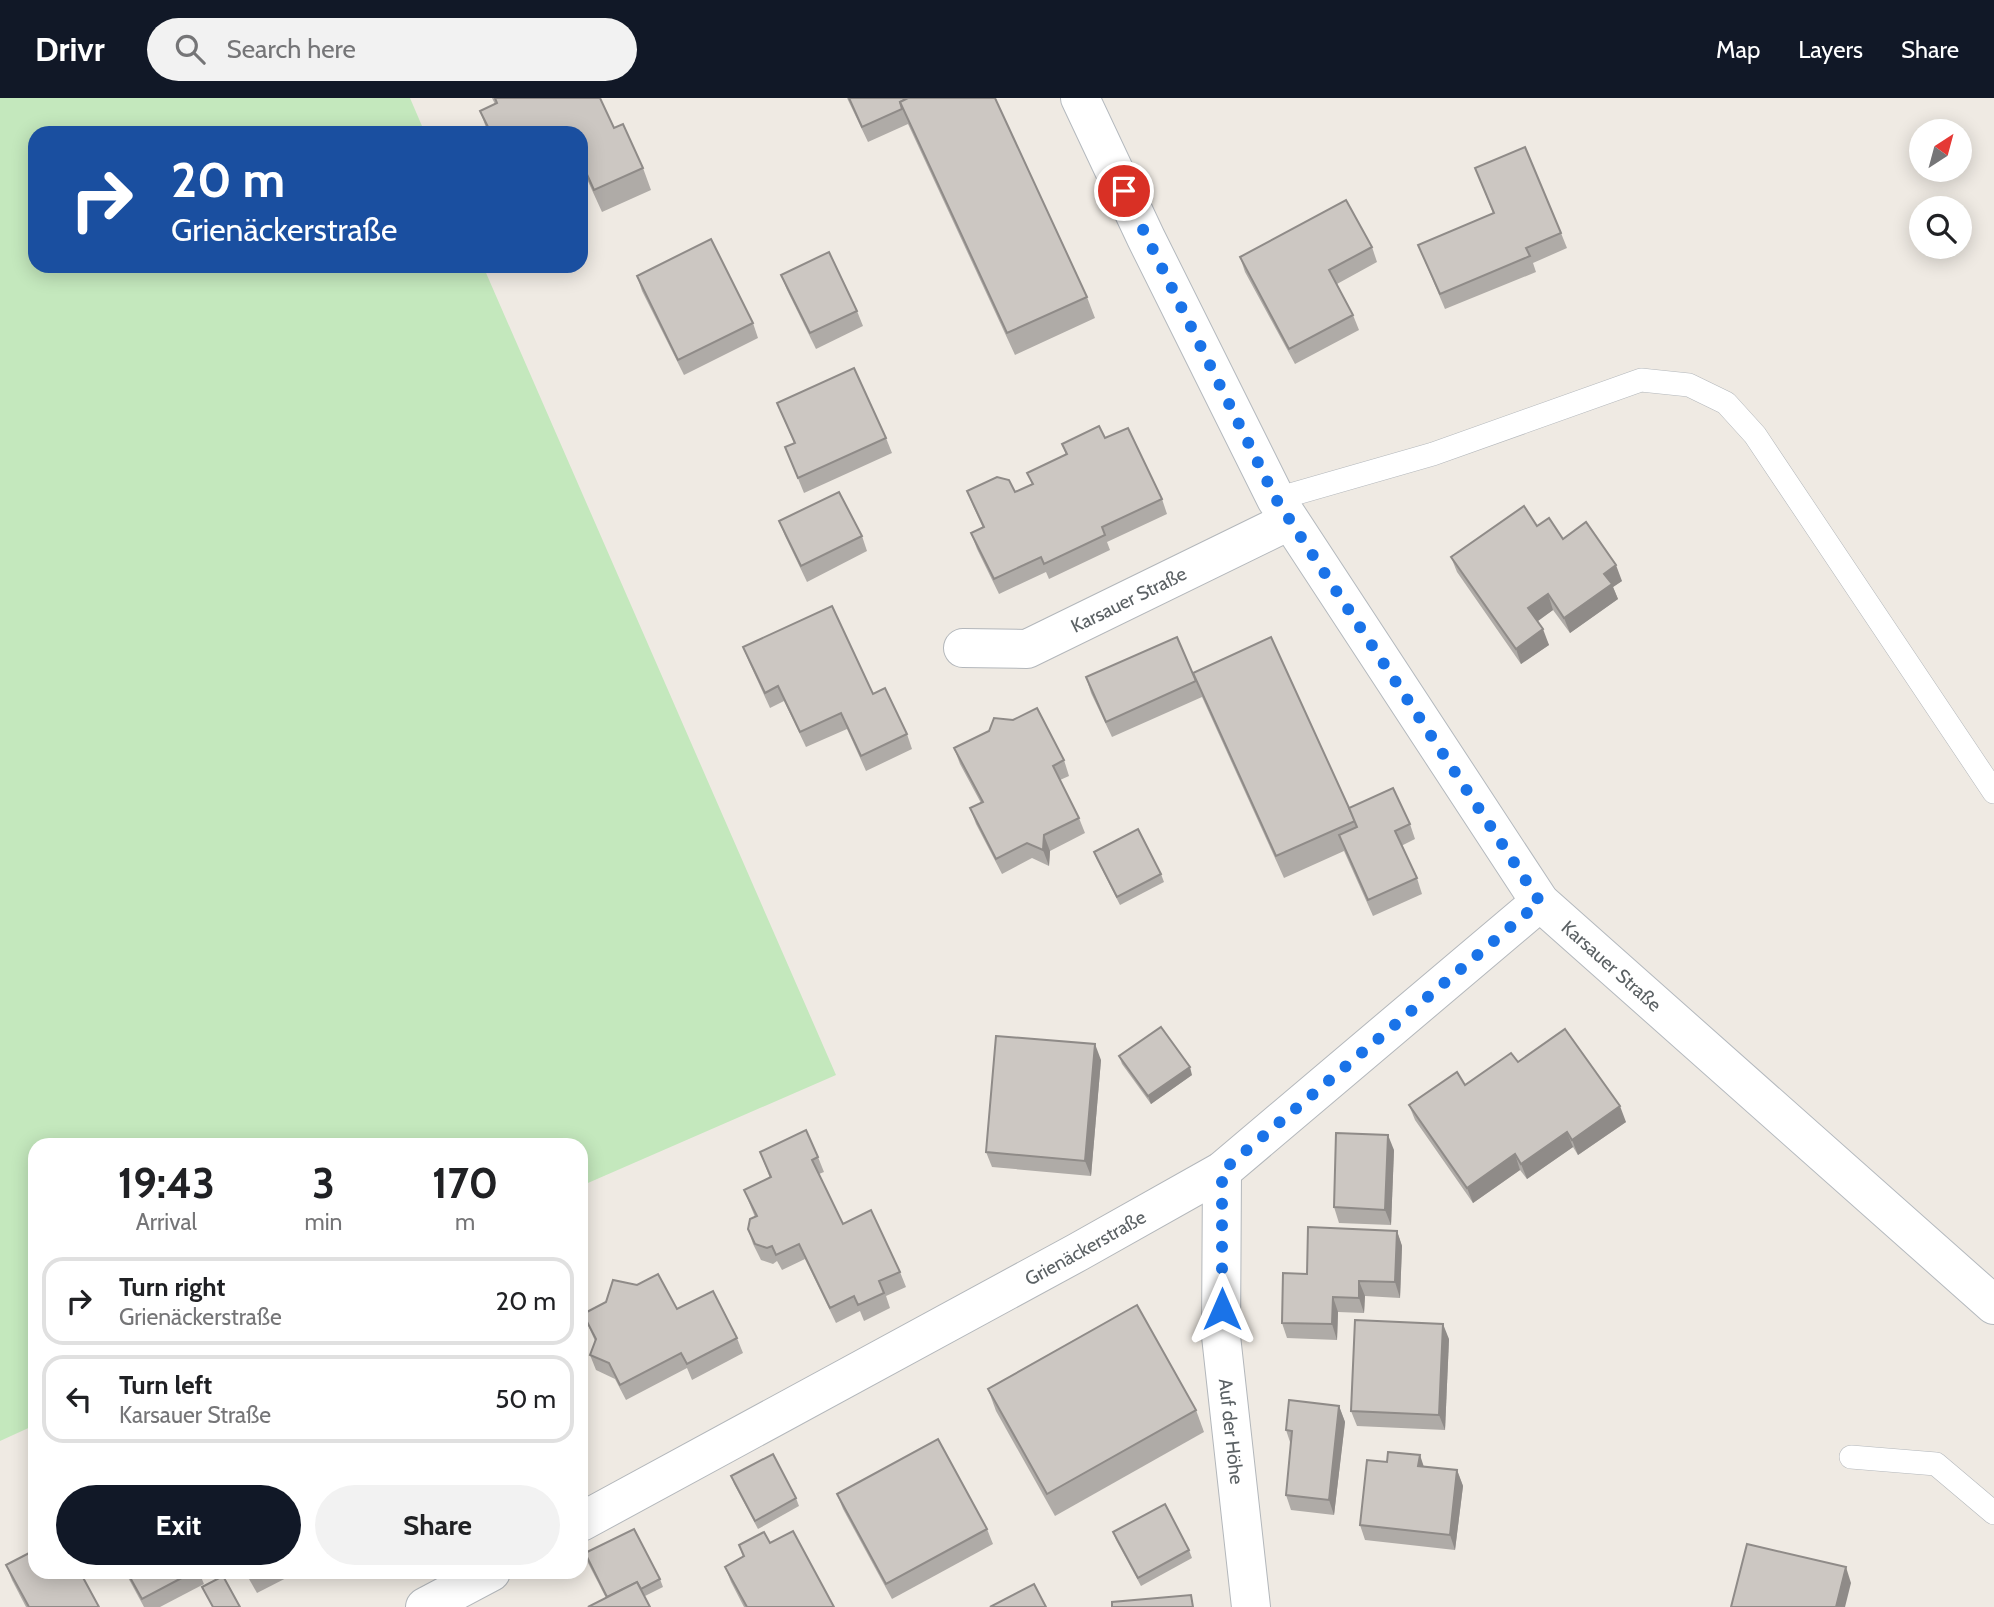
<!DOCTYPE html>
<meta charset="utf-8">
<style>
:root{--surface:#fff;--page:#f2f2f2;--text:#202124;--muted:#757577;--line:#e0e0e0;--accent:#111827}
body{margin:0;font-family:Cabin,sans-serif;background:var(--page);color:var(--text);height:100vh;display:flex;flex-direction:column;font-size:26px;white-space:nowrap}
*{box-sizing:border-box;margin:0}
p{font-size:23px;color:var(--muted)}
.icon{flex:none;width:38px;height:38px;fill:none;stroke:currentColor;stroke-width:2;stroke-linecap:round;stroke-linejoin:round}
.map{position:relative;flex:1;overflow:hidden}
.details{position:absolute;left:28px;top:1040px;width:560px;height:441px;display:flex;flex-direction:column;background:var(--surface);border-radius:21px;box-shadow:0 4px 18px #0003}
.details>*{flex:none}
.hud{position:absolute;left:28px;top:28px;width:560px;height:147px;border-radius:21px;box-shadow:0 4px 18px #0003;background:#1a4fa0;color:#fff;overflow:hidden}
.needle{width:46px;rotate:36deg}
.controls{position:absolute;left:1909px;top:21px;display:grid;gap:14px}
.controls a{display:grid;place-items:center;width:63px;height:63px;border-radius:50%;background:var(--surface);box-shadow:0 4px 18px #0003;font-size:35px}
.pin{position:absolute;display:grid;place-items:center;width:60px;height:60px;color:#fff;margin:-30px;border:4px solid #fff;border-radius:50%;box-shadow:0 2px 7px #0007}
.me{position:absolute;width:77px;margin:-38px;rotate:0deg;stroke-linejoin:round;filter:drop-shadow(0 0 5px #0008)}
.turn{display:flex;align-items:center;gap:24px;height:147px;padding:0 28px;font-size:32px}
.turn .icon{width:91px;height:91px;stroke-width:2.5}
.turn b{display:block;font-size:49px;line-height:60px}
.eta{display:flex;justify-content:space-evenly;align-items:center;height:119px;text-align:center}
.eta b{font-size:42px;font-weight:800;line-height:49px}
.cta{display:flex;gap:14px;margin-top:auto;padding:14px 28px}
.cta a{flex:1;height:80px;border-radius:42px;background:var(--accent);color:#fff;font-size:28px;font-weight:800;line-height:80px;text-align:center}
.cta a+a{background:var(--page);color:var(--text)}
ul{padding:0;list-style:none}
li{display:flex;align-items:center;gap:21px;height:88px;margin:0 14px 10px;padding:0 14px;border:4px solid var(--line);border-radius:21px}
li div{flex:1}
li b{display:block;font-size:26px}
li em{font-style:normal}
header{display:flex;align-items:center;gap:42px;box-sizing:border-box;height:98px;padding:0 35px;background:var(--accent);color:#fff}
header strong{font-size:33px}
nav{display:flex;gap:38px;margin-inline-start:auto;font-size:24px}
.search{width:490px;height:63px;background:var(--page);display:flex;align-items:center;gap:18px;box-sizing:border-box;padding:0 24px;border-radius:38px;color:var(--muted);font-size:26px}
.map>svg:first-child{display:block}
.green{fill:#c4e8bd}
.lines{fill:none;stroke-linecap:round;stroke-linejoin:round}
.lane-casing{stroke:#b3b7bb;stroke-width:24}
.street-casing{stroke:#b3b7bb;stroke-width:40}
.secondary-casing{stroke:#b4b9be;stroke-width:40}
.lane{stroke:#fff;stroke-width:23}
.street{stroke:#fff;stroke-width:38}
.secondary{stroke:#fff;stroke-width:38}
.wall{fill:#afaba7}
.shaded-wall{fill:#8f8b88}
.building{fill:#ccc7c2;stroke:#8f8b88;stroke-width:2}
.route{stroke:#1a73e8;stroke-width:12;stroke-dasharray:0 21.6}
.labels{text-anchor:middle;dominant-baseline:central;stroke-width:5;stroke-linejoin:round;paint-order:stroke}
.street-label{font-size:19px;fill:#5b6164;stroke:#fff}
</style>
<header>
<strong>Drivr</strong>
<div class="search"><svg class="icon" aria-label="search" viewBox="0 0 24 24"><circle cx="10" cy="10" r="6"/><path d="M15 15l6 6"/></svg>Search here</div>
<nav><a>Map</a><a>Layers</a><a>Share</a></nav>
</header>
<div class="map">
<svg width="1994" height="1509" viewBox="0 0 1994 1509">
<rect width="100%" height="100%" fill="#efeae3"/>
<!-- green -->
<polygon class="green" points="0,0 410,0 425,35 35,35 35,168 483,168 836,977 581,1088 581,1046 35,1046 35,1327 0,1343"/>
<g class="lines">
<defs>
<g id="lane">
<polyline points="1276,401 1433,356 1641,282 1689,287 1726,305 1755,337 1994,694"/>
<polyline points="1851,1359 1936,1366 1994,1415"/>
</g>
<g id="street">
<path id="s1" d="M 963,550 L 1027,551 L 1289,423"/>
<path id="s2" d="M 1222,1073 L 1221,1238 L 1251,1509"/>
<path id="s3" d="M 581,1424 L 1078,1154 L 1222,1073 L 1540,804"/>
<polyline points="425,1509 491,1474"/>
</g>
<g id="secondary">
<path id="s4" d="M 1080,0 L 1146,140 L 1276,401 L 1540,804 L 1994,1207"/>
</g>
</defs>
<!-- lane casing -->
<use href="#lane" class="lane-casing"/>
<!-- street casing -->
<use href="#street" class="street-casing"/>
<!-- secondary casing -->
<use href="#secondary" class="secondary-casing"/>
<!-- lane -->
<use href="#lane" class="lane"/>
<!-- street -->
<use href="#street" class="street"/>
<!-- secondary -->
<use href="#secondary" class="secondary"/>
</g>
<!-- wall -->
<g class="wall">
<polygon points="492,0 600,0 614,30 643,70 651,92 602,114 581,68 581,35 488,35 480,13 495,6"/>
<polygon points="847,0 995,0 1087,199 1095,220 1015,257 908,26 868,44"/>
<polygon points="1475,70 1561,135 1567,150 1533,165 1536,174 1445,211 1418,147 1493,115"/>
<polygon points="1372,149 1377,164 1337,186 1353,217 1359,232 1295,266 1245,174 1240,159"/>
<polygon points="781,177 857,213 863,228 816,251 787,192"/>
<polygon points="637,178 753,225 758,240 684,277 642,193"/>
<polygon points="777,305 886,340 892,355 804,395 785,349 794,345"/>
<polygon points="1105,340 1162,401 1167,416 1107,444 1110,452 1049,481 1046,474 999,496 977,451 971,435 983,430 973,408 967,393 1015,394 1032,386 1027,375 1066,357 1062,346"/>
<polygon points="779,423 862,438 867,453 807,484 785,438"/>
<polygon points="1537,428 1563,441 1622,483 1613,489 1618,501 1570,535 1553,512 1537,523 1549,547 1521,566 1457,474 1451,459"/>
<polygon points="743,549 873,596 907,636 912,651 866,673 847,631 806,649 784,603 770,610 749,564"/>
<polygon points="1086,579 1195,579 1349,710 1410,726 1415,741 1401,748 1417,780 1422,796 1373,818 1344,753 1284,780 1202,599 1112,639 1091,595"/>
<polygon points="954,650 1064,662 1069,678 1060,682 1079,720 1085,735 1050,753 1049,768 1032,760 1002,776 976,726 970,710 981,705 960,666"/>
<polygon points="1094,754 1161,776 1164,784 1120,807 1097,762"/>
<polygon points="1119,958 1192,977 1151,1006 1122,966"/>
<polygon points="1101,962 1091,1078 992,1069 986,1054"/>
<polygon points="1518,964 1626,1024 1578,1057 1573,1049 1527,1081 1520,1072 1473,1105 1415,1022 1409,1007 1465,987"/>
<polygon points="1394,1052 1391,1127 1339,1125 1334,1109"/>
<polygon points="760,1054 818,1059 824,1074 819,1076 843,1126 900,1174 906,1189 886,1198 890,1210 864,1223 860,1213 836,1225 805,1161 782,1172 777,1163 773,1166 761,1162 753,1146 748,1131 755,1119 744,1092 770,1080"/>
<polygon points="1397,1133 1402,1148 1400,1200 1365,1198 1364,1215 1338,1214 1337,1242 1287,1240 1282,1225 1307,1176"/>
<polygon points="583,1216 737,1240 743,1255 692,1282 687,1270 626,1302 615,1281 596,1272 590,1257 595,1243"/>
<polygon points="1449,1241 1445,1332 1357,1328 1351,1313"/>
<polygon points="988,1291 1196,1312 1204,1334 1055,1418 996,1313"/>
<polygon points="1339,1308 1345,1324 1334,1417 1291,1412 1286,1397 1291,1347 1286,1332"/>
<polygon points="1424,1369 1457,1372 1463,1388 1455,1452 1365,1442 1360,1427"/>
<polygon points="731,1378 796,1400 799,1408 758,1431 734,1386"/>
<polygon points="837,1396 987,1431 993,1446 892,1501 843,1411"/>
<polygon points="1113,1434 1189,1452 1192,1460 1141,1488 1116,1442"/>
<polygon points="770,1445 834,1509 744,1509 731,1484 725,1469 743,1459 739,1447"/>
<polygon points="585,1455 660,1481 663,1489 645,1498 606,1500 587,1463"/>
<polygon points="6,1467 99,1509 26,1509 12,1482"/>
<polygon points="125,1474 199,1474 204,1486 160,1509 144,1509"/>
<polygon points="245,1474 298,1474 257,1495"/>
</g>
<!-- shaded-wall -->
<g class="shaded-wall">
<polygon points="1616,467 1622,483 1613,489 1618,501 1570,535 1564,520 1604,476"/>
<polygon points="1548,496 1553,512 1534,526 1528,510"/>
<polygon points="1543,531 1549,547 1521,566 1516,551"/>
<polygon points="1044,737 1050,753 1049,768 1043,752"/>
<polygon points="1095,946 1101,962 1091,1078 1085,1063"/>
<polygon points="1190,969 1192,977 1151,1006 1148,998"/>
<polygon points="1620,1008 1626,1024 1578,1057 1572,1042"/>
<polygon points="1567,1034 1573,1049 1527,1081 1521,1066"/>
<polygon points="1388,1037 1394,1052 1391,1127 1385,1112"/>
<polygon points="1515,1056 1520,1072 1473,1105 1467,1090"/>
<polygon points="1397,1133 1402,1148 1400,1200 1395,1184"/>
<polygon points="1359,1183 1365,1198 1364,1215 1359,1200"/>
<polygon points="1333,1199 1338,1214 1337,1242 1332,1226"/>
<polygon points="1443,1226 1449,1241 1445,1332 1439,1317"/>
<polygon points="1339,1308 1345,1324 1334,1417 1329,1402"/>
<polygon points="1420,1357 1425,1372 1418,1368"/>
<polygon points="1457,1372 1463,1388 1455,1452 1450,1437"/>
<polygon points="1846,1469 1851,1485 1845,1509 1836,1509"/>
</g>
<!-- building -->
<g class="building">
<polygon points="495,0 600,0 614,30 623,26 643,70 594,92 581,63 581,35 502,35 500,32 491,35 480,13 497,5"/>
<polygon points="849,0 908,0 900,4 902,11 862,29"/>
<polygon points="908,0 995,0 1087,199 1007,235 900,4"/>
<polygon points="1525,49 1561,135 1526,150 1530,158 1440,196 1418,147 1494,115 1475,70"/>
<polygon points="1346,102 1372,149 1329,172 1353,217 1289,251 1240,159"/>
<polygon points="711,141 753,225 678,262 637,178"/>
<polygon points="829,154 857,213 810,235 781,177"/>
<polygon points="854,270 886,340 798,380 785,349 795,345 777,305"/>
<polygon points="1099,328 1105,340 1128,330 1162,401 1102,429 1105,437 1044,466 1041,459 994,481 971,435 984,429 967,393 997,379 1009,382 1015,394 1033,386 1027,375 1067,356 1062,346"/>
<polygon points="839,394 862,438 801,468 779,423"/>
<polygon points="1524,408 1537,428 1549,420 1563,441 1586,424 1616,467 1604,476 1612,486 1564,520 1548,496 1528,510 1543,531 1516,551 1451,459"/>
<polygon points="832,508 873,596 885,590 907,636 861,658 841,615 800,634 778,588 765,595 743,549"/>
<polygon points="1177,539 1196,583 1106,624 1086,579"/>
<polygon points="1271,539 1355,723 1276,758 1193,575"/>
<polygon points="1037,610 1064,662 1053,668 1079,720 1044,737 1043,752 1027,745 996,761 970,710 983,704 954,650 989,633 994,620 1013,622"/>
<polygon points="1393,690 1410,726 1395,733 1417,780 1368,802 1339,737 1357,729 1349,710"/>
<polygon points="1138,731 1161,776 1117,799 1094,754"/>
<polygon points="1161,929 1190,969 1148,998 1119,958"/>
<polygon points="1565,931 1620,1008 1572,1042 1567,1034 1521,1066 1515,1056 1467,1090 1409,1007 1457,974 1465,987 1511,955 1518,964"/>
<polygon points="996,938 1095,946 1085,1063 986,1054"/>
<polygon points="806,1032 818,1059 812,1062 843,1126 871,1112 900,1174 879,1183 884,1195 858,1207 854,1198 830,1210 799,1146 776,1157 772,1148 767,1150 755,1146 748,1131 750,1121 757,1118 744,1092 771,1079 760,1054"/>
<polygon points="1336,1035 1388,1037 1385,1112 1334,1109"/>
<polygon points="1308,1129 1397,1133 1395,1184 1359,1183 1359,1200 1333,1199 1332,1226 1282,1225 1283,1175 1307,1176"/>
<polygon points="658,1176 677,1211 713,1193 737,1240 687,1266 681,1255 620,1287 609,1265 590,1257 596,1241 583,1216 606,1204 613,1182 637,1187"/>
<polygon points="1137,1207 1196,1312 1047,1396 988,1291"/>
<polygon points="1355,1222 1443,1226 1439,1317 1351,1313"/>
<polygon points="1289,1302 1339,1308 1329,1402 1286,1397 1292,1333 1286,1332"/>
<polygon points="938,1341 987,1431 886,1486 837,1396"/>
<polygon points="1388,1354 1420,1357 1418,1368 1457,1372 1450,1437 1360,1427 1367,1362 1387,1364"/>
<polygon points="773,1356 796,1400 755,1423 731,1378"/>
<polygon points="1165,1406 1189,1452 1138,1480 1113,1434"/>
<polygon points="634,1431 660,1481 641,1491 637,1484 607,1499 585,1455"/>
<polygon points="793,1433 834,1509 747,1509 725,1469 744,1458 739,1447 764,1434 770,1445"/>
<polygon points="1747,1446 1846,1469 1836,1509 1731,1509"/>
<polygon points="35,1452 35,1474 80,1474 99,1509 29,1509 6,1467"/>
<polygon points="127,1474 193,1474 142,1501"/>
<polygon points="223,1478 240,1509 213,1509 202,1489"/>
<polygon points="637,1484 650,1509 588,1509"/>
<polygon points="1034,1486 1046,1509 990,1509"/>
<polygon points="1191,1497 1193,1509 1112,1509 1112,1504"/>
</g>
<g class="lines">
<!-- route -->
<polyline class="route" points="1124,93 1276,401 1540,804 1222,1073 1222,1211"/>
</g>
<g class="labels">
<!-- street labels -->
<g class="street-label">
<text stroke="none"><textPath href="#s1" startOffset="177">Karsauer Straße</textPath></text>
<text stroke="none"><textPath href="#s4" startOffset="1024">Karsauer Straße</textPath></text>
<text stroke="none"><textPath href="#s3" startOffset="574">Grienäckerstraße</textPath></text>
<text stroke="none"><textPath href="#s2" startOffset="261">Auf der Höhe</textPath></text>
</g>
</g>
</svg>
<div class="controls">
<a><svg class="needle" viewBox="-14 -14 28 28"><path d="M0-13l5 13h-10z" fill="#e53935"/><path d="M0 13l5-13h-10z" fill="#757577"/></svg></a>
<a><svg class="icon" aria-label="search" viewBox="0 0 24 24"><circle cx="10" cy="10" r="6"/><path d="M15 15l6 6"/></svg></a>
</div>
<div class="pin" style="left:1124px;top:93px;background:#d93025"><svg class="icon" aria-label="arrive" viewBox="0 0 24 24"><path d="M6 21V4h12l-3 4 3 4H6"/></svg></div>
<svg class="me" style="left:1222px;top:1211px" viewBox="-20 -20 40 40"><path d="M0-17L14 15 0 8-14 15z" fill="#1a73e8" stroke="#fff" stroke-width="4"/></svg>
<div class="hud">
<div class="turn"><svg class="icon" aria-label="right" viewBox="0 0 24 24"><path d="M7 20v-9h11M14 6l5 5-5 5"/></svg><div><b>20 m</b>Grienäckerstraße</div></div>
</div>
<section class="details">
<div class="eta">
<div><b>19:43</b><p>Arrival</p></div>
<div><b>3</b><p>min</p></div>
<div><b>170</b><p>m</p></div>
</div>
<ul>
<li><svg class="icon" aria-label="right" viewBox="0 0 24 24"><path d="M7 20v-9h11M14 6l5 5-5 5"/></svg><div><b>Turn right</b><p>Grienäckerstraße</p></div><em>20 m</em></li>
<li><svg class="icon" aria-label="left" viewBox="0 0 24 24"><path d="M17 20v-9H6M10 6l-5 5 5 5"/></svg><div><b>Turn left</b><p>Karsauer Straße</p></div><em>50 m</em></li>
</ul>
<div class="cta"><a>Exit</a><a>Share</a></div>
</section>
</div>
